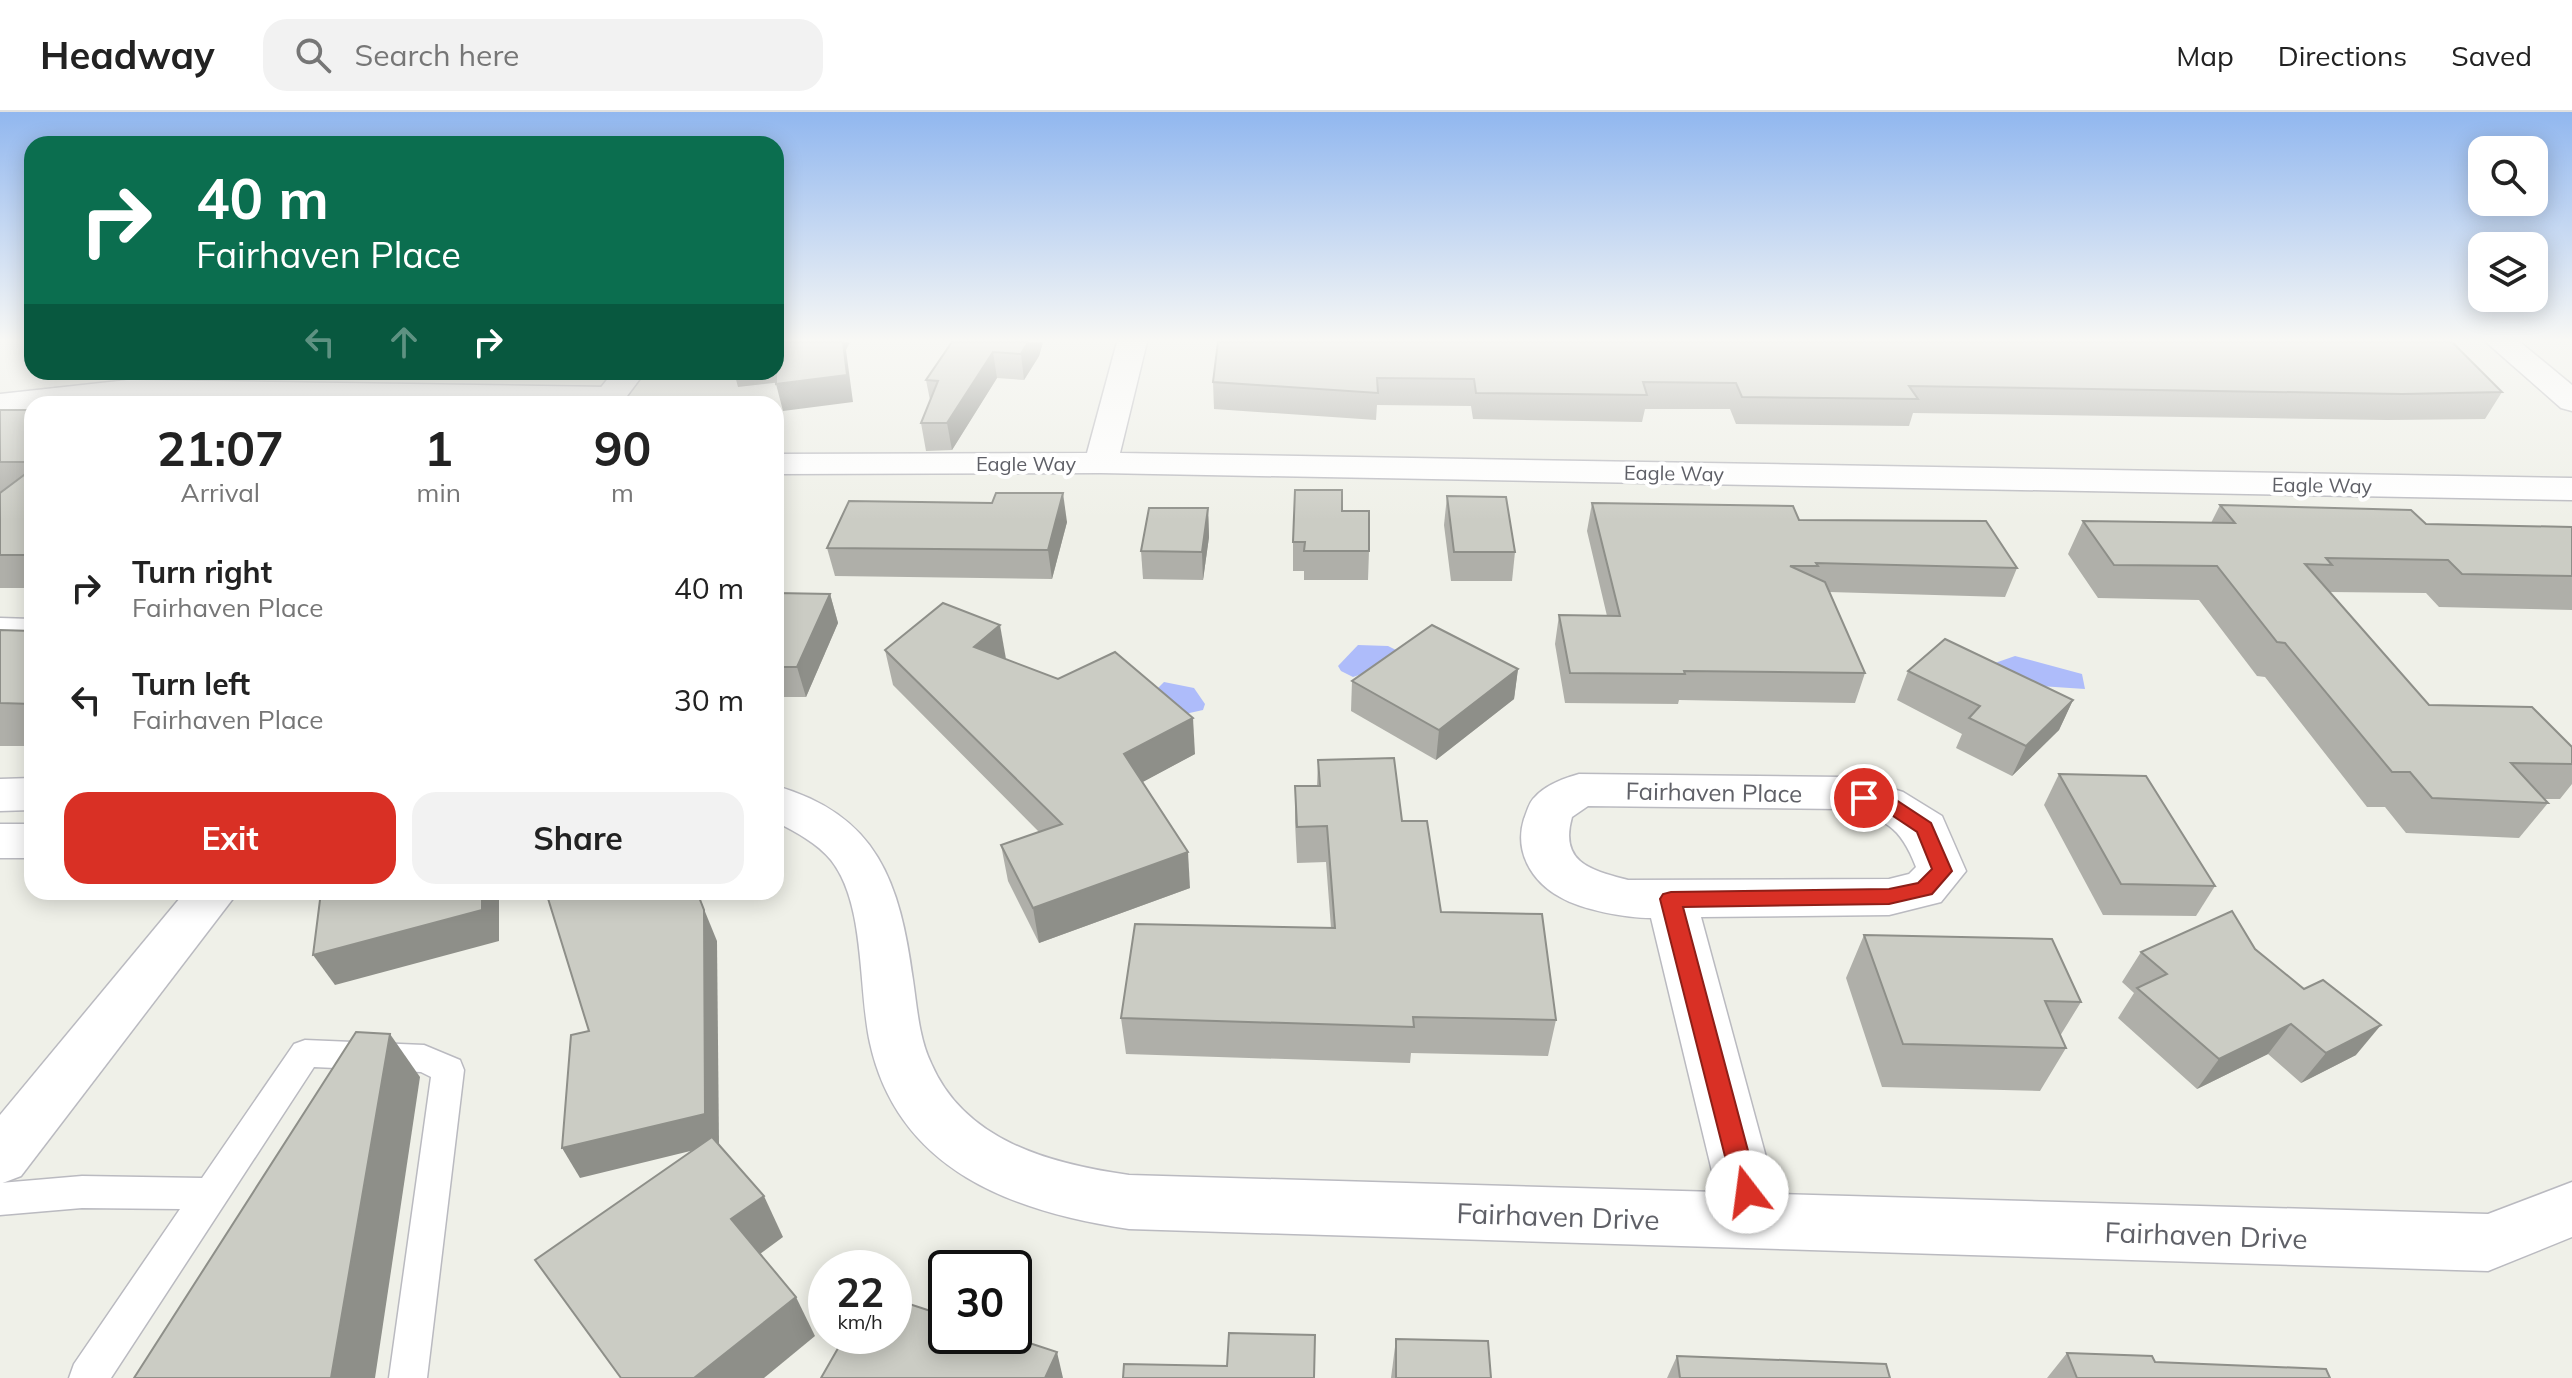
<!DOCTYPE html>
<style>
:root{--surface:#fff;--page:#f2f2f2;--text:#222;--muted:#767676;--line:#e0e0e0;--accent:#d93025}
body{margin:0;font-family:Mulish,sans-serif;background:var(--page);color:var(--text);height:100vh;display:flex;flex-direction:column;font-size:30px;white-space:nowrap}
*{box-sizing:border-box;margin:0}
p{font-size:26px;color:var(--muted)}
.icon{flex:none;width:44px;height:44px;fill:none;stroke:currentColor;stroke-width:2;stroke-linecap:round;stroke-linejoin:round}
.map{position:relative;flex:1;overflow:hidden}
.side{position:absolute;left:24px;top:284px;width:760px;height:504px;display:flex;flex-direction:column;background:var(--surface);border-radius:24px;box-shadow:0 4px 20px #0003}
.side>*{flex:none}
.top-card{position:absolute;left:24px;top:24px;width:760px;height:244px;border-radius:24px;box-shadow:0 4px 20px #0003;background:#0b6e4f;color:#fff;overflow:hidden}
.fabs{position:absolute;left:2468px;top:24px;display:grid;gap:16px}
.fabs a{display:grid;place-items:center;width:80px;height:80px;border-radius:16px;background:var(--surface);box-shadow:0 4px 20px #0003;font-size:40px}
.speed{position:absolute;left:808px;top:1138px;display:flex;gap:16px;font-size:40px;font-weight:700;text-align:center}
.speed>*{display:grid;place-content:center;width:104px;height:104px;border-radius:50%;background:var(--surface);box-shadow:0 4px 20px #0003;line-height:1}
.speed small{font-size:20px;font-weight:400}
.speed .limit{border:4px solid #111;border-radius:12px;background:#fff;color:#111}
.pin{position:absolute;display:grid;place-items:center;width:68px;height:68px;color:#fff;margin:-34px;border:4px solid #fff;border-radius:50%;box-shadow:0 2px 8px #0007}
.me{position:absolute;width:88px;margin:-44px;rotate:345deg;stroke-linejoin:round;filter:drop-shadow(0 0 6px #0008)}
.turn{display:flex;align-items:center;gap:28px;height:168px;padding:0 40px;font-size:36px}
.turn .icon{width:104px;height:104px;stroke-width:2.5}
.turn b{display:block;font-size:56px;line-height:68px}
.lanes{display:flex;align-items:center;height:76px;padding:0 40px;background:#0003;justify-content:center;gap:40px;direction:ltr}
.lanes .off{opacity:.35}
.eta{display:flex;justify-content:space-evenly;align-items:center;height:136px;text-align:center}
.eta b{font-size:48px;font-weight:700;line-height:56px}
.action{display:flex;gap:16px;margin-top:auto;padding:16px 40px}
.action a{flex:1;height:92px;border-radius:24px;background:var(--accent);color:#fff;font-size:32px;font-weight:700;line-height:92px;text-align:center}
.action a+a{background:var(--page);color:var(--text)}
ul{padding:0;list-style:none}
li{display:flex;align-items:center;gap:24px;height:112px;padding:0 40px}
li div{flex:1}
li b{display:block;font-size:30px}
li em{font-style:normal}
header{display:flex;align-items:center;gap:48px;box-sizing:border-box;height:112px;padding:0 40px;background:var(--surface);border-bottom:2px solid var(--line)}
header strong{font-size:38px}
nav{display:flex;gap:44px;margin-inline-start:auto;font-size:28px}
.search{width:560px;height:72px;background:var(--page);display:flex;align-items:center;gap:20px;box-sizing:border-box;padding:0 28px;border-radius:24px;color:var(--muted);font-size:30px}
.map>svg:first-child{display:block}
.water{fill:#aebcfa}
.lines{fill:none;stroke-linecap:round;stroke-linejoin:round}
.service-casing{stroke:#babac0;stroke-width:3}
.minor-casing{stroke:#babac0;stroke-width:3}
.tertiary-casing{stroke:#babac0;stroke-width:3}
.service{fill:#fff;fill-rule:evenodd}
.minor{fill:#fff;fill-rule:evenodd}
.tertiary{fill:#fff;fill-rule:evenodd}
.wall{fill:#afafa9}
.shaded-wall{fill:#8e8f89}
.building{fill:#cbccc4;stroke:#8e8f89;stroke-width:2}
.route{fill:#d93025;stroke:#8d1f18;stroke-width:2}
.labels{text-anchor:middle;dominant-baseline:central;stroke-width:8;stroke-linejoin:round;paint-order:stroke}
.far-street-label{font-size:20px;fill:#5f6067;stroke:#fff}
.street-label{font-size:24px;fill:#5f6067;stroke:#fff}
.near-street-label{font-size:28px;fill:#5f6067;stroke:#fff}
</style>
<header>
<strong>Headway</strong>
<div class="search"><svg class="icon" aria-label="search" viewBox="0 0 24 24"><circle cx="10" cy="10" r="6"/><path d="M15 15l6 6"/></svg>Search here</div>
<nav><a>Map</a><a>Directions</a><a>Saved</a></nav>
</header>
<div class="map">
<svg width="2572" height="1266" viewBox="0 0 2572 1266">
<rect width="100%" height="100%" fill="#eff0e8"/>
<!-- water -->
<g class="water">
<polygon points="1358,533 1388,534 1398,539 1365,561 1353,565 1341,559 1338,554"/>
<polygon points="2015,544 2082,562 2085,577 2040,574 1995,551"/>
<polygon points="1164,570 1194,576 1205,592 1203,598 1185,602 1153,581"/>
</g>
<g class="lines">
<defs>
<polygon id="service" points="305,928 424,933 460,948 464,958 427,1266 389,1266 431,965 421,960 314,955 111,1266 69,1266 74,1252 180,1097 82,1096 0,1103 0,1071 82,1064 202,1066 294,932"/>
<g id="minor">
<polygon points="1117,230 1147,230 1120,341 2572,366 2572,388 1101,361 776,362 776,342 1087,341"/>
<polygon points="2486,230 2520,230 2572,273 2572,299 2561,296"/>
<polygon points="128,268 609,275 620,278 625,285 619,292 128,288 87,292 32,292 32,298 0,302 0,282"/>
<polygon points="0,506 32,507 32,531 0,530"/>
<path d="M 1579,662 L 1842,665 L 1887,675 L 1903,680 L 1942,704 L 1966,759 L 1941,790 L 1889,803 L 1701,805 L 1776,1082 L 2488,1102 L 2572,1070 L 2572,1125 L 2488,1159 L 1129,1117 C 1014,1100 898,1059 870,931 C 858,878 866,792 831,748 C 817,731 796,720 776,710 L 776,674 C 878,703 900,771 913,868 C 917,895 919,926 931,951 C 965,1030 1052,1052 1129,1063 L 1717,1080 L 1651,806 C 1626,806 1582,798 1560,785 C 1531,769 1514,739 1524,707 C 1527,700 1529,690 1535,685 C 1545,673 1565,666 1579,662 ZM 1588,694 L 1842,697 C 1885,707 1900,713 1916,755 L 1909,762 L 1889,767 L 1628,768 C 1591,758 1559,751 1572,705 Z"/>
<polygon points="32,666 32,698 0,699 0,667"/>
<rect x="0" y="712" width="32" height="34"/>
</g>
<g id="tertiary">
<polygon points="613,260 645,260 621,292 588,292"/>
<polygon points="185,780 238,780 21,1064 0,1072 0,1003"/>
</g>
</defs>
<!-- service casing -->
<use href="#service" class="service-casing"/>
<!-- minor casing -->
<use href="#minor" class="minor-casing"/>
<!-- tertiary casing -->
<use href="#tertiary" class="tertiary-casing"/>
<!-- service -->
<use href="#service" class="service"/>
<!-- minor -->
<use href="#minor" class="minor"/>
<!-- tertiary -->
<use href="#tertiary" class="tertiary"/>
</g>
<!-- wall -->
<g class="wall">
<polygon points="952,230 1043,230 1039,244 1024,268 997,266 952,338 926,339 921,311 930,288 926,268"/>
<polygon points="1218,230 2502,280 2485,307 2387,308 1913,301 1909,314 1736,312 1730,297 1645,297 1642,310 1473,307 1471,294 1377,293 1376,308 1214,297 1213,270"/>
<rect x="0" y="298" width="32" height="178"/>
<polygon points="1447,384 1515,440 1512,469 1451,469 1444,413"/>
<polygon points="992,391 1067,410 1052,467 835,464 827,436"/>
<polygon points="1592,391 1799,408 2017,456 2005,485 1829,480 1865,561 1855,591 1679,588 1678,592 1565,591 1555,532 1559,503 1607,504 1587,419"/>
<polygon points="2220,393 2426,412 2572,415 2572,498 2439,495 2426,481 2329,480 2429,593 2572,635 2572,672 2560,687 2544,687 2548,691 2519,726 2406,721 2385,695 2367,695 2265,565 2257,564 2199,488 2098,486 2068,442 2083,409 2211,411"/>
<polygon points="1208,396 1209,425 1203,468 1143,467 1141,439"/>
<polygon points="1342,399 1369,439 1368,468 1304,468 1304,459 1293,459 1293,430"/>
<polygon points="776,481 830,482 838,511 806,585 776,585"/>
<polygon points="0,518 32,519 32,634 0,634"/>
<polygon points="885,538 1006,547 1195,642 1142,670 1190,776 1039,831 1008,769 1001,733 1039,720 893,573"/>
<polygon points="1518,557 1514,587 1436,648 1351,599 1352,569"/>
<polygon points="1908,559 2073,588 2059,618 2012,664 1956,636 1962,622 1897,588"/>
<polygon points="1318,648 1402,709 1441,800 1556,908 1548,944 1411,941 1410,951 1126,942 1121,906 1331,816 1326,750 1297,751 1295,710 1295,674 1317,674"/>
<polygon points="2059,662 2215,774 2196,804 2103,803 2044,693"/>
<polygon points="1864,823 2081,890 2060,924 2066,936 2040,979 1882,975 1846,866"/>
<polygon points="2255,837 2356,943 2301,971 2268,942 2197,977 2118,906 2134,881 2122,870 2141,840"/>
<polygon points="1396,1227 1491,1266 1391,1266"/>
<polygon points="2067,1241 2155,1250 2330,1266 2047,1266"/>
<polygon points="1677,1244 1890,1266 1667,1266"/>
</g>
<!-- shaded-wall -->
<g class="shaded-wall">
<polygon points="843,230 850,230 846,238 853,290 783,299 776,272"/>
<polygon points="1028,230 1043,230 1039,244 1024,268 1021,242"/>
<polygon points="993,240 997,266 952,338 947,311"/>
<polygon points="734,260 776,260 782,270 738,275"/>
<polygon points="1063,381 1067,410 1052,467 1048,438"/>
<polygon points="1208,396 1209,425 1203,468 1202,440"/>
<polygon points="830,482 838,511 806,585 797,555"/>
<polygon points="1000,513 1006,547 974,535"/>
<polygon points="1518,557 1514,587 1436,648 1439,618"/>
<polygon points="2073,588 2059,618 2012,664 2026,634"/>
<polygon points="1193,606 1195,642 1128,678 1124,642"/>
<polygon points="1188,740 1190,776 1039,831 1033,796"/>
<polygon points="482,780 499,780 499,829 335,873 313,843"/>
<polygon points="697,780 717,829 719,1032 580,1066 562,1036"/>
<polygon points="2291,912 2268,942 2197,977 2219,947"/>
<polygon points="2381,913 2356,943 2301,971 2326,941"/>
<polygon points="390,922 420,965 375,1266 331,1266"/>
<polygon points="764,1084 783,1125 752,1148 731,1107"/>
<polygon points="796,1185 815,1224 764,1266 694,1266"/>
<polygon points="1057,1240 1063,1266 1045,1266"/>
</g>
<!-- building -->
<g class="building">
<polygon points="776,230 843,230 847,263 776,272"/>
<polygon points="952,230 1028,230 1021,242 993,240 947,311 921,311 938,269 926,268"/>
<polygon points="1218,230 2452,230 2502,280 2402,282 1909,274 1918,287 1742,285 1736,271 1643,270 1647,283 1476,281 1474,267 1377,266 1378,281 1213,270"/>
<polygon points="91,291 133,292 90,292"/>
<rect x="0" y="298" width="32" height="52"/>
<polygon points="32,357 32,443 0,443 0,381"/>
<polygon points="1295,378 1342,378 1342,399 1369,399 1369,439 1304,439 1305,430 1293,430"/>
<polygon points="996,381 1063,381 1048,438 827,436 849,389 992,391"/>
<polygon points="1447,384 1506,385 1515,440 1454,440"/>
<polygon points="1592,391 1793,394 1799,408 1986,409 2017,456 1816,451 1818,454 1790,454 1825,470 1865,561 1684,559 1685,562 1570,561 1559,503 1620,504"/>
<polygon points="2220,393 2411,398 2426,412 2572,415 2572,464 2462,462 2448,448 2326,446 2332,453 2305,452 2429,593 2532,595 2572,635 2572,652 2511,651 2548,691 2432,686 2410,660 2392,660 2285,531 2277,530 2217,454 2114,453 2083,409 2235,411"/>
<polygon points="1149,396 1208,396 1202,440 1141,439"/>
<polygon points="776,481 830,482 797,555 776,555"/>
<polygon points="943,491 1000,513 974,535 1058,567 1115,540 1193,606 1124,642 1188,740 1033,796 1001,733 1062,712 885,538"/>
<polygon points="1432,513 1518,557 1439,618 1352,569"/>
<polygon points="0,518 32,519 32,592 0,591"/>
<polygon points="1945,527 2073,588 2026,634 1969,606 1980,594 1908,559"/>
<polygon points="1394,646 1402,709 1427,709 1441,800 1542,802 1556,908 1413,905 1414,915 1121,906 1135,812 1335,816 1327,714 1297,715 1295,674 1320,674 1318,648"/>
<polygon points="2059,662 2146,664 2215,774 2121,772"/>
<polygon points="321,780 482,780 482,798 313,843"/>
<polygon points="546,780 649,780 649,782 654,780 697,780 704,798 705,1002 562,1036 571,923 589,919"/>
<polygon points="2232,799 2255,837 2304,877 2323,868 2381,913 2326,941 2291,912 2219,947 2137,876 2167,862 2141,840"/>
<polygon points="1864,823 2052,827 2081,890 2045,889 2066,936 1903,932"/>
<polygon points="356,920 390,922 331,1266 134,1266"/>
<polygon points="712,1025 764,1084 731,1107 796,1185 694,1266 621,1266 535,1148"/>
<polygon points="894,1187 946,1204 946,1224 1008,1224 1057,1240 1045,1266 821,1266 845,1224 894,1224"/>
<polygon points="1229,1221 1315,1223 1314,1266 1123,1266 1124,1252 1227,1254"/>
<polygon points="1396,1227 1488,1229 1491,1266 1396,1266"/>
<polygon points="2067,1241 2152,1244 2155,1250 2326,1257 2330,1266 2077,1266"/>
<polygon points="1677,1244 1886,1252 1890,1266 1680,1266"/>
</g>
<!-- sky -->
<linearGradient id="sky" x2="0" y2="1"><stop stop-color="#91b7ef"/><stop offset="0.56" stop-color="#f8f8f5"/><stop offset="1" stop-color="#f8f8f5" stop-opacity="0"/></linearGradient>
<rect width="2572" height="408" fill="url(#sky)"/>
<!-- route -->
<polygon class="route" points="1864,679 1893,686 1931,711 1952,759 1932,782 1889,792 1683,795 1759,1080 1755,1088 1747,1092 1738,1088 1734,1080 1660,787 1663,782 1671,780 1889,777 1918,771 1932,757 1917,720 1881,696 1858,691 1855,686 1858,681"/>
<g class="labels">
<!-- far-street labels -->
<g class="far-street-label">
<text x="1026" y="351">Eagle Way</text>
<text transform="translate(1674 361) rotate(1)">Eagle Way</text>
<text transform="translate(2322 373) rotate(1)">Eagle Way</text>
</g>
<!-- street labels -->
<g class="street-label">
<text transform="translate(1714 680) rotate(1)">Fairhaven Place</text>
</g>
<!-- near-street labels -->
<g class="near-street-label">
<text transform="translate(1558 1104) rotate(2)">Fairhaven Drive</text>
<text transform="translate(2206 1123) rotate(2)">Fairhaven Drive</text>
</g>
</g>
</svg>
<div class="fabs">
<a><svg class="icon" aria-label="search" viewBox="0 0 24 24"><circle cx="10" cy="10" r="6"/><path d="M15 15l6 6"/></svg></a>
<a><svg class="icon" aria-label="layers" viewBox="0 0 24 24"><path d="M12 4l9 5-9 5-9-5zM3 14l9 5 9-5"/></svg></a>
</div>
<div class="speed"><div>22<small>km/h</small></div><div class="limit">30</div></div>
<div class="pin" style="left:1864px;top:686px;background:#d93025"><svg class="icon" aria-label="arrive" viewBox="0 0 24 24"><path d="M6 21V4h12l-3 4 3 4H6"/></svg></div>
<svg class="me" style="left:1747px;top:1080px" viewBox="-20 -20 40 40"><circle r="19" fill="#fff"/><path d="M0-13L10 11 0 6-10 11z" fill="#d93025"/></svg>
<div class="top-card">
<div class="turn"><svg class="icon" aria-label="right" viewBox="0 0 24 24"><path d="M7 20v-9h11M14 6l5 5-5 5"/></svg><div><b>40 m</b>Fairhaven Place</div></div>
<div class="lanes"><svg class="icon off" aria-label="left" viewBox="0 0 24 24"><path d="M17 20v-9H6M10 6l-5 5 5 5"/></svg><svg class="icon off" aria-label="ahead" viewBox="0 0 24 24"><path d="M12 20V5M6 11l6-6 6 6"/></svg><svg class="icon" aria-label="right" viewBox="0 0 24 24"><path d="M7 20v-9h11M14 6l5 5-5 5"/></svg></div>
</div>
<section class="side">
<div class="eta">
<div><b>21:07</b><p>Arrival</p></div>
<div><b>1</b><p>min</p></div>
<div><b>90</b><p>m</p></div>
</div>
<ul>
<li><svg class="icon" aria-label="right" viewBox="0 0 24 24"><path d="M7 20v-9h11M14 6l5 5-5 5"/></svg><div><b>Turn right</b><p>Fairhaven Place</p></div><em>40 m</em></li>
<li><svg class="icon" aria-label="left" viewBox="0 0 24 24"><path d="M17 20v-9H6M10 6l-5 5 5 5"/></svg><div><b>Turn left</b><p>Fairhaven Place</p></div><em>30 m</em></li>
</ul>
<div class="action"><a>Exit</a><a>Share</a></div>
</section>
</div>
